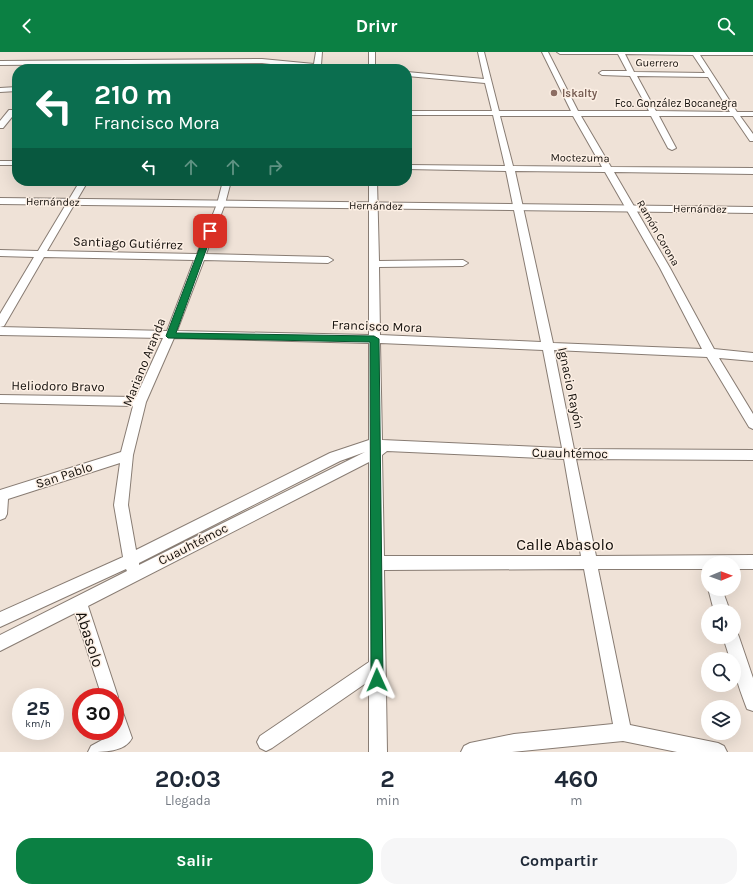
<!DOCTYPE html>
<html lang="es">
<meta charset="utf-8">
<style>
:root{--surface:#fff;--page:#f6f6f7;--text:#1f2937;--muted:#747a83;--accent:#0b8043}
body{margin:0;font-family:Karla,sans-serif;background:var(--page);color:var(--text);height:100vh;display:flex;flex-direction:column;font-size:15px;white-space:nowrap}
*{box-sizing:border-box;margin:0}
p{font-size:13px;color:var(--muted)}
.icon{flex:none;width:22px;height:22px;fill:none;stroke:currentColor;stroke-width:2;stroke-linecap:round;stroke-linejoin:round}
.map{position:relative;height:700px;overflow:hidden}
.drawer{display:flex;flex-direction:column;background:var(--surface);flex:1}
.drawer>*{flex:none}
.top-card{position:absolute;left:12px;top:12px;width:400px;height:122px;border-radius:16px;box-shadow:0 4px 16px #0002;background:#0b6e4f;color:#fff;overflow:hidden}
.needle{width:26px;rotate:89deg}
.tools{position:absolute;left:701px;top:504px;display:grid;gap:8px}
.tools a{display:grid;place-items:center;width:40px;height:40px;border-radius:50%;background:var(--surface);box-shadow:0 4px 16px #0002;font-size:20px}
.speed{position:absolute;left:12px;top:636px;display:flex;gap:8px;font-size:20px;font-weight:700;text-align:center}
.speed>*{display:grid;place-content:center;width:52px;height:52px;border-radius:50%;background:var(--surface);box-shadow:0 4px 16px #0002;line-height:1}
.speed small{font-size:10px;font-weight:400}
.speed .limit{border:6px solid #d22;background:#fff;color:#111}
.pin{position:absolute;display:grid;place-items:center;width:34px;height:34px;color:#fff;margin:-17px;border-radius:8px;box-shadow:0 2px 6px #0006}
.me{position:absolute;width:44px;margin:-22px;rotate:359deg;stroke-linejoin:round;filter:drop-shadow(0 0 3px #0008)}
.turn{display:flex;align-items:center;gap:14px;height:84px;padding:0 16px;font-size:18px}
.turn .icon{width:52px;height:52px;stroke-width:2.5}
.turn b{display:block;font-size:28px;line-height:34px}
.lanes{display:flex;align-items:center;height:38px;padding:0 16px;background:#0003;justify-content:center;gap:20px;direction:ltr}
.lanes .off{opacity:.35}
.eta{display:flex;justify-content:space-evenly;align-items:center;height:68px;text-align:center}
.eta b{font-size:24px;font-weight:700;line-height:28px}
.cta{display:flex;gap:8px;margin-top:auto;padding:8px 16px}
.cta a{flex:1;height:46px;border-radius:16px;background:var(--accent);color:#fff;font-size:16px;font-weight:700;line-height:46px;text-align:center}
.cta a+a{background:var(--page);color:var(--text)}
header{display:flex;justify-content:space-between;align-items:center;height:52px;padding:0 16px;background:var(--accent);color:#fff;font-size:18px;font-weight:700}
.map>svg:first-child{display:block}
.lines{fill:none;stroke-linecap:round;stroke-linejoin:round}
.minor-casing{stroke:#887c73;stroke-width:2}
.tertiary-casing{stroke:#887c73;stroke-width:2}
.minor{fill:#fff;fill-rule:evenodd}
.tertiary{fill:#fff;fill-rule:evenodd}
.route{fill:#0b8043;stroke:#07532c}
.education-dot{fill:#8d6e63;stroke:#fcefe4;stroke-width:1.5}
.labels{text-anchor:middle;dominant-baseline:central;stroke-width:3;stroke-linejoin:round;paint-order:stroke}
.far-street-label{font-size:11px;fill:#110d09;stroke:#fcefe4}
.far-education-label{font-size:11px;font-weight:bold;fill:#785e54;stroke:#fcefe4;text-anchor:start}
.street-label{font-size:13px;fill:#110d09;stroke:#fcefe4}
.near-street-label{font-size:16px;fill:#110d09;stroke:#fcefe4}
</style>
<header><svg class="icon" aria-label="back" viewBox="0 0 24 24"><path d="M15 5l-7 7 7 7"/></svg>Drivr<svg class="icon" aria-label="search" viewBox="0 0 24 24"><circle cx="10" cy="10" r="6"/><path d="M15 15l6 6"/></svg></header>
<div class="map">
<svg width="753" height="700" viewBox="0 0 753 700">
<rect width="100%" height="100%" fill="#efe2d7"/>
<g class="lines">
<defs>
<g id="minor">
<polygon points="316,0 322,0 321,13 340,15 343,17 314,17 262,11 0,13 0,9 262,7 314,12"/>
<rect x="369" y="0" width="6" height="17"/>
<path d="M 478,0 L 484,0 L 499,59 L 571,59 L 542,0 L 548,0 L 578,59 L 649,59 L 630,24 L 602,23 L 599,21 L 602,19 L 627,19 L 618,2 L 560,2 L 557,0 L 753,0 L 753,3 L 700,3 L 737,60 L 753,60 L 753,64 L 740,64 L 753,82 L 753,89 L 750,89 L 733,64 L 659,64 L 676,96 L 672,98 L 668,96 L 651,64 L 581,64 L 611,115 L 753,116 L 753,122 L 614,120 L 670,216 L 714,297 L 753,301 L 753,309 L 719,306 L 753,362 L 753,377 L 749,375 L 707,305 L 554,298 L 574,397 L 753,398 L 753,408 L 576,407 L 596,504 L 753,503 L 753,517 L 734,517 L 734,511 L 708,511 L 708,517 L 598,517 L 630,673 L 718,691 L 724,694 L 727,700 L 677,700 L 623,689 L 512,700 L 461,700 L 464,694 L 470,691 L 514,682 L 613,672 L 584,517 L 384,518 L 387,700 L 369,700 L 369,629 L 272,696 L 266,699 L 260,696 L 257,690 L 260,684 L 369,610 L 369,410 L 88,554 L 118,645 L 116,651 L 115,645 L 102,645 L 75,561 L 0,599 L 0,583 L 127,519 L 126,517 L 0,575 L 0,560 L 123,505 L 114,453 L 120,411 L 8,447 L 7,462 L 5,466 L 0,468 L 0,438 L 121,400 L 133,354 L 0,351 L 0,343 L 136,345 L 163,286 L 0,283 L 0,275 L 167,279 L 194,208 L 44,205 L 4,274 L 0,275 L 0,262 L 34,205 L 0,204 L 0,198 L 38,199 L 80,129 L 88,129 L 47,199 L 197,202 L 217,152 L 223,129 L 231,129 L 225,152 L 206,202 L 328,205 L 333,208 L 328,211 L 204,208 L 177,279 L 369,283 L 369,129 L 377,129 L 379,209 L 463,208 L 468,211 L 463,214 L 379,215 L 380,283 L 541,290 L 506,119 L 407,117 L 407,113 L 505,114 L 493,63 L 407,63 L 407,59 L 492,59 L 485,31 L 407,24 L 407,20 L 484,27 ZM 625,2 L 693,3 L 705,21 L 634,20 ZM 637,24 L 708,25 L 730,60 L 656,59 ZM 500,64 L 573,64 L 602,115 L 513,114 ZM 515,119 L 605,120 L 660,216 L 702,297 L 553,291 ZM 174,286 L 369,291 L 369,388 L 330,401 L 136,498 L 128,453 L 133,403 L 146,350 ZM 380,291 L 543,298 L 562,396 L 382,388 ZM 387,399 L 564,407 L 581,504 L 384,504 L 382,403 ZM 365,400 L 139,513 L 139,511 L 340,409 Z"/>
<polygon points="17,35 17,39 0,40 0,36"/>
<polygon points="9,58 12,58 16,60 3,76 0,76 0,69"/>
<rect x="0" y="109" width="17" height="4"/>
<polygon points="708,536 722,537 730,559 714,559"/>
<path d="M 734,578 L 737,580 L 739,585 L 753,626 L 753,659 L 747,657 C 741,641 734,624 734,607 L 730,607 L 723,585 L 734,585 Z"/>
<path d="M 115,653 L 121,655 L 132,686 C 125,700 104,700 88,700 L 91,694 L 113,682 L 112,679 L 115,679 Z"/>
</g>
<polygon id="tertiary" points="0,146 753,155 753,161 0,152"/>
</defs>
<!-- minor casing -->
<use href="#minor" class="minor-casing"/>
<!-- tertiary casing -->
<use href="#tertiary" class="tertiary-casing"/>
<!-- minor -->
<use href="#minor" class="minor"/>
<!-- tertiary -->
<use href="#tertiary" class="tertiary"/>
</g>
<!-- route -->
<polygon class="route" points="210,177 213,179 176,281 374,284 379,287 383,628 381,632 377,634 373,632 371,628 370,290 168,286 166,284 206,179"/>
<!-- markers -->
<circle class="education-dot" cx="554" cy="41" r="4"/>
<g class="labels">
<!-- far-street labels -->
<g class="far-street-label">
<text transform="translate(657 11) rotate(1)">Guerrero</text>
<text x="676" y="51">Fco. González Bocanegra</text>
<text transform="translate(580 106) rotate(1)">Moctezuma</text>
<text transform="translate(53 150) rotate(1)">Hernández</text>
<text transform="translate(376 154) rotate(1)">Hernández</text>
<text transform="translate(700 157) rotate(1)">Hernández</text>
<text transform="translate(658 181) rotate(60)">Ramón Corona</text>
</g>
<!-- far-education labels -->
<g class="far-education-label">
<text x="562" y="41">Iskalty</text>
</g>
<!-- street labels -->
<g class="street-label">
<text transform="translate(128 191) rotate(2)">Santiago Gutiérrez</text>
<text transform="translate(377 274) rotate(2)">Francisco Mora</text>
<text transform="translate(144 310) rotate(-68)">Mariano Aranda</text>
<text transform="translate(58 334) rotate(1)">Heliodoro Bravo</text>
<text transform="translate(571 336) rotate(78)">Ignacio Rayón</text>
<text transform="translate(570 401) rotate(1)">Cuauhtémoc</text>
<text transform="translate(64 423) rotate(-18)">San Pablo</text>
<text transform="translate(193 492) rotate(-27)">Cuauhtémoc</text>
</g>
<!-- near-street labels -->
<g class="near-street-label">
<text x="565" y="492">Calle Abasolo</text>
<text transform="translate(90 587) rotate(72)">Abasolo</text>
</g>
</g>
</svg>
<div class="tools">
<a><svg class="needle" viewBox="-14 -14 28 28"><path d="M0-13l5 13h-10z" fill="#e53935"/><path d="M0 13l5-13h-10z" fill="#747a83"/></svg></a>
<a><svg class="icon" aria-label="sound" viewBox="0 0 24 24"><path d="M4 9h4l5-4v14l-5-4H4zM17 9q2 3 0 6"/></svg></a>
<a><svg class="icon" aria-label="search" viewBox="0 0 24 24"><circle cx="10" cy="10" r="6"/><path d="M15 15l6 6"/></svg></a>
<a><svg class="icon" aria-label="layers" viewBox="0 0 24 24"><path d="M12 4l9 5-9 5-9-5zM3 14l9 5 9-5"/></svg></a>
</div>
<div class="speed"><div>25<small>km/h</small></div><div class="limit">30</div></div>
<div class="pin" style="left:210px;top:179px;background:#d93025"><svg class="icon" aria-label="arrive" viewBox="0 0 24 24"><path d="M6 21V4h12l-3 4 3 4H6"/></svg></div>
<svg class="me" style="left:377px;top:628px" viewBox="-20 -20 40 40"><path d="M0-17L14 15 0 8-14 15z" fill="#0b8043" stroke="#fff" stroke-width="4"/></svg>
<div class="top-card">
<div class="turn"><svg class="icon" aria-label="left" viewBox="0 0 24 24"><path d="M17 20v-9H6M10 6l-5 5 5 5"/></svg><div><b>210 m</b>Francisco Mora</div></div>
<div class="lanes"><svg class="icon" aria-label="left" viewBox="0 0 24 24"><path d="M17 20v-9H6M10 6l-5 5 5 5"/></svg><svg class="icon off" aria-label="ahead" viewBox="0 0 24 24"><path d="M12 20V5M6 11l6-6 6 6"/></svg><svg class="icon off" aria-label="ahead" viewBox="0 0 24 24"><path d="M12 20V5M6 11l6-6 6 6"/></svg><svg class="icon off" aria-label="right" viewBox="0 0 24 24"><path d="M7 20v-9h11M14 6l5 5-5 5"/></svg></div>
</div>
</div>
<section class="drawer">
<div class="eta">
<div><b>20:03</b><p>Llegada</p></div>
<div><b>2</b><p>min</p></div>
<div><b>460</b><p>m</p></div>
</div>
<div class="cta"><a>Salir</a><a>Compartir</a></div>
</section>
